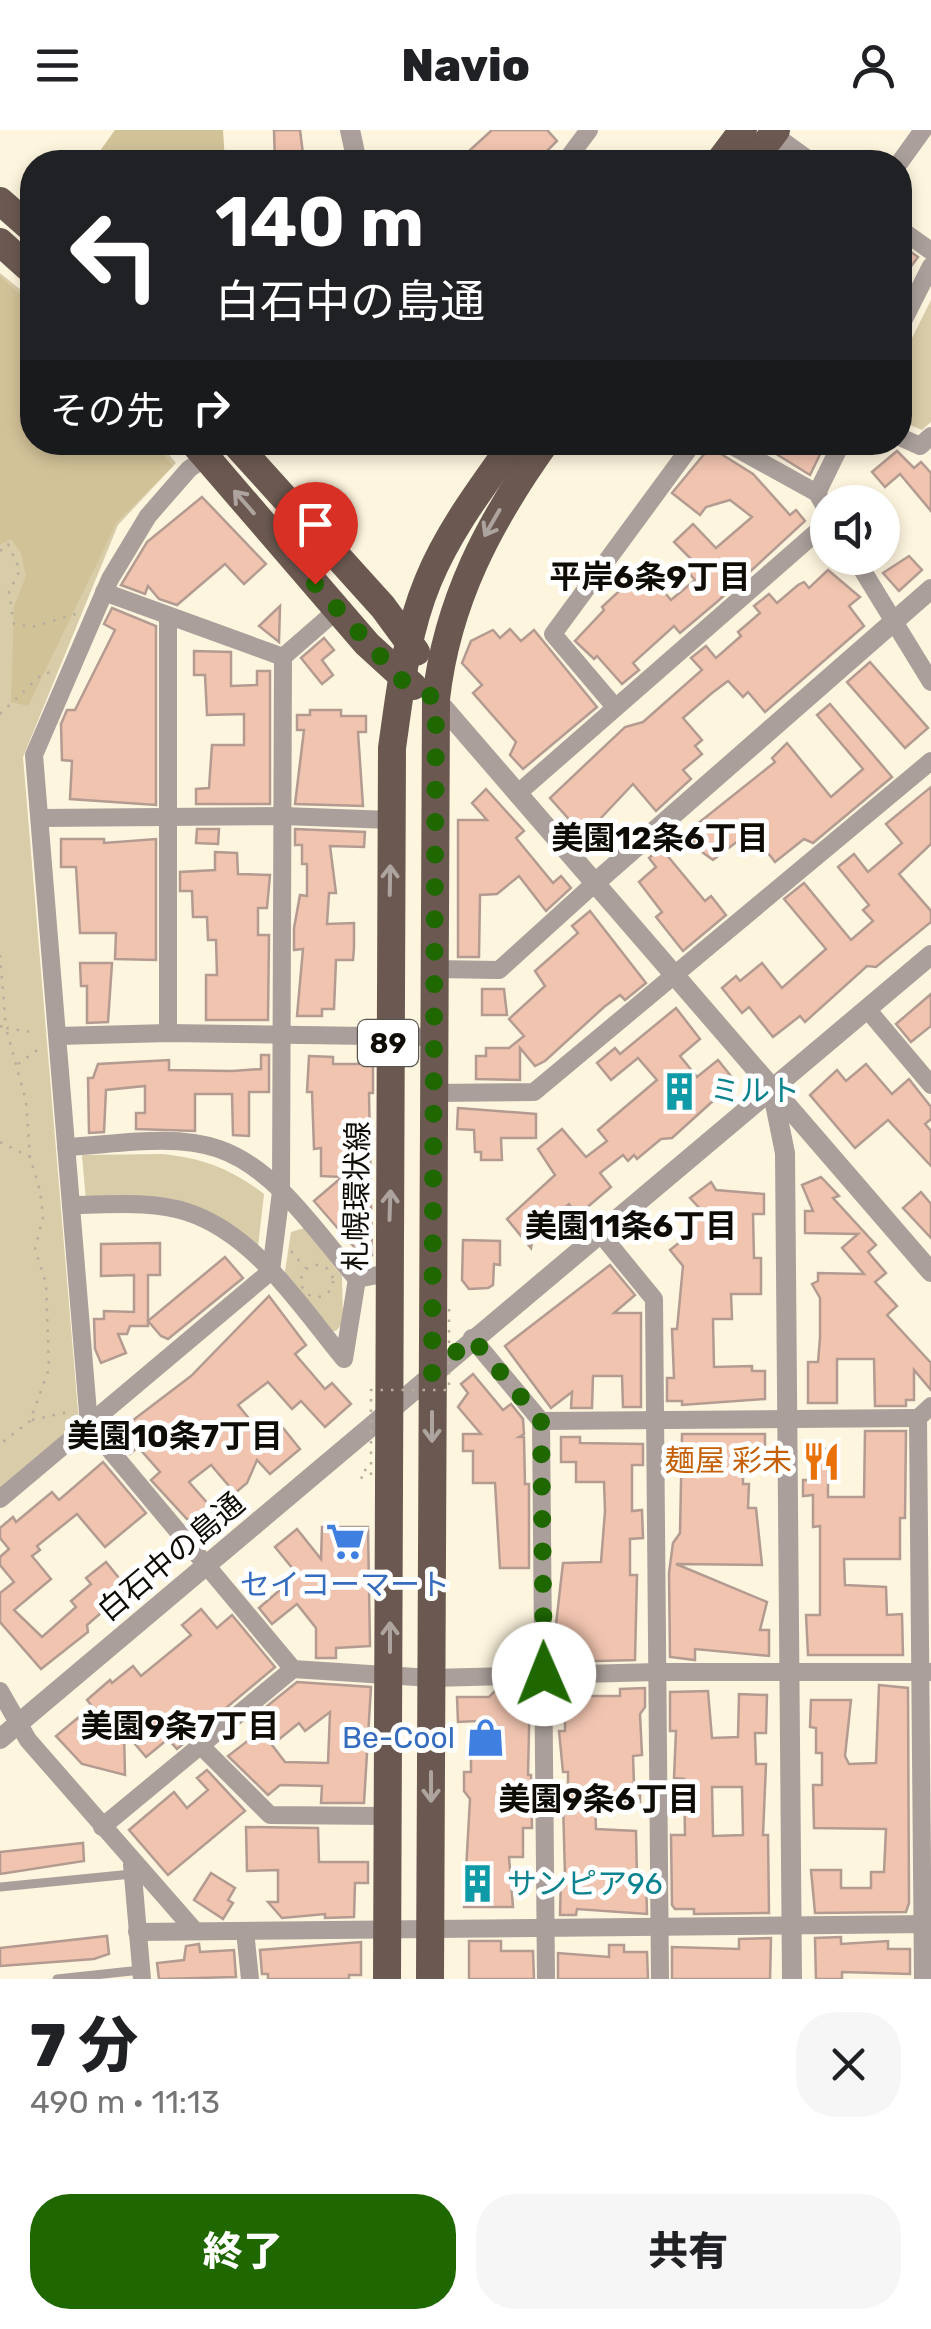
<!DOCTYPE html>
<html lang="ja">
<meta charset="utf-8">
<style>
:root{--surface:#fff;--page:#f6f6f6;--text:#202124;--muted:#757577;--accent:#1f6800}
body{margin:0;font-family:Rubik,"Noto Sans JP",sans-serif;background:var(--page);color:var(--text);height:100vh;display:flex;flex-direction:column;font-size:38px;white-space:nowrap}
*{box-sizing:border-box;margin:0}
p{font-size:32px;color:var(--muted)}
.icon{flex:none;width:55px;height:55px;fill:none;stroke:currentColor;stroke-width:2;stroke-linecap:round;stroke-linejoin:round}
.map{position:relative;height:1849px;overflow:hidden}
.sheet{display:flex;flex-direction:column;background:var(--surface);flex:1}
.sheet>*{flex:none}
.top-card{position:absolute;left:20px;top:20px;width:892px;height:305px;border-radius:40px;box-shadow:0 5px 15px #0003;background:#202124;color:#fff;overflow:hidden}
.fabs{position:absolute;left:810px;top:355px;display:grid;gap:20px}
.fabs a{display:grid;place-items:center;width:90px;height:90px;border-radius:50%;background:var(--surface);box-shadow:0 5px 15px #0003;font-size:50px}
.pin{position:absolute;display:grid;place-items:center;width:85px;height:85px;color:#fff;margin:-102px -42px;border-radius:50% 50% 50% 0;rotate:-45deg;box-shadow:0 0 10px #0007}
.pin .icon{rotate:45deg}
.me{position:absolute;width:110px;margin:-55px;rotate:359deg;stroke-linejoin:round;filter:drop-shadow(0 0 8px #0008)}
.turn{display:flex;align-items:center;gap:35px;height:210px;padding:0 30px;font-size:45px}
.turn .icon{width:130px;height:130px;stroke-width:2.5}
.turn b{display:block;font-size:70px;line-height:85px}
.then{display:flex;align-items:center;height:95px;padding:0 30px;background:#0003;gap:20px;font-size:38px}
.round{display:grid;place-items:center;flex:none;width:105px;height:105px;border-radius:40px;background:var(--page)}
.overview{display:flex;align-items:center;justify-content:space-between;height:170px;padding:0 30px}
h1{font-size:60px;font-weight:800;line-height:75px}
.cta{display:flex;gap:20px;margin-top:auto;padding:20px 30px}
.cta a{flex:1;height:115px;border-radius:40px;background:var(--accent);color:#fff;font-size:40px;font-weight:800;line-height:115px;text-align:center}
.cta a+a{background:var(--page);color:var(--text)}
header{display:flex;justify-content:space-between;align-items:center;height:130px;padding:0 30px;background:var(--surface);font-size:45px;font-weight:800}
.map>svg:first-child{display:block}
.green{fill:#d9cca9}
.forest{fill:#d2c298}
.building{fill:#f0c4af;stroke:#b39b91;stroke-width:2.5;fill-rule:evenodd}
.lines{fill:none;stroke-linecap:round;stroke-linejoin:round}
.path{stroke:#b5ae9b;stroke-width:2.5;stroke-dasharray:2.5 8;stroke-linecap:butt}
.service{stroke:#aa9f9a;stroke-width:9}
.minor{stroke:#aa9f9a;stroke-width:18}
.tertiary{stroke:#aa9f9a;stroke-width:20}
.primary{stroke:#6b5951;stroke-width:28}
.path-bridge{stroke:#b5ae9b;stroke-width:2.5;stroke-dasharray:2.5 8;stroke-linecap:butt}
.oneway{stroke:#aea49f}
.route{stroke:#1f6800;stroke-width:18;stroke-dasharray:0 32.4}
.labels{text-anchor:middle;dominant-baseline:central;stroke-width:10;stroke-linejoin:round;paint-order:stroke}
.shield{fill:#fff;stroke:#575550;stroke-width:2.5}
.shield-label{font-size:28px;font-weight:bold;fill:#0f0c05}
.culture-label{font-size:30px;fill:#0d838f;stroke:#fff;text-anchor:start}
.street-label{font-size:30px;fill:#0f0c05;stroke:#fff}
.food-label{font-size:30px;fill:#c56008;stroke:#fff;text-anchor:end}
.shop-label{font-size:30px;fill:#366cbe;stroke:#fff}
.neighbourhood-label{font-size:32px;font-weight:bold;fill:#0f0c05;stroke:#fff}
</style>
<header><svg class="icon" aria-label="menu" viewBox="0 0 24 24"><path d="M4 6h16M4 12h16M4 18h16"/></svg>Navio<svg class="icon" aria-label="person" viewBox="0 0 24 24"><circle cx="12" cy="8" r="4"/><path d="M4 21q1-7 8-7t8 7"/></svg></header>
<div class="map">
<svg width="931" height="1849" viewBox="0 0 931 1849">
<rect width="100%" height="100%" fill="#fef5de"/>
<!-- green -->
<g class="green">
<polygon points="0,143 32,169 32,312 159,313 176,333 118,395 23,627 79,1293 0,1361"/>
<polygon points="931,170 931,292 922,300 900,291 900,232"/>
<path d="M 162,1024 C 203,1028 231,1039 264,1064 L 258,1117 C 190,1064 168,1073 86,1071 L 82,1025 Z"/>
<polygon points="304,1098 342,1146 343,1193 336,1201 328,1201 284,1148 291,1102"/>
</g>
<!-- forest -->
<g class="forest">
<polygon points="115,0 223,0 225,32 92,32"/>
<polygon points="0,146 32,176 32,312 152,313 173,336 117,392 28,576 11,572 14,476 26,446 21,423 11,409 0,415"/>
</g>
<!-- building -->
<g class="building">
<polygon points="274,0 300,0 304,32 275,32"/>
<polygon points="492,0 547,0 557,11 544,24 552,32 457,32"/>
<polygon points="900,114 918,127 900,151"/>
<polygon points="757,312 826,312 810,345"/>
<polygon points="710,317 753,344 790,385 796,380 805,391 718,471 680,503 674,496 633,533 639,540 622,554 597,526 594,529 575,511 604,480 602,477 644,438 671,470 695,450 688,442 696,434 674,412 693,394 716,418 752,387 730,370 706,377 700,385 672,363"/>
<polygon points="897,321 914,338 921,332 931,343 931,381 900,344 885,357 872,342"/>
<polygon points="202,367 266,434 244,454 225,434 177,475 159,469 148,456 145,464 121,455 147,412"/>
<polygon points="909,426 922,440 899,461 883,443"/>
<polygon points="828,440 860,467 849,476 864,496 765,582 748,562 743,567 728,551 712,563 683,588 702,610 695,616 702,624 683,640 691,649 656,681 633,654 584,706 550,668 625,597 643,592 702,540 691,528 706,516 716,528 741,506 738,502 760,483 754,476 769,464 777,473 798,455 804,452 809,458"/>
<polygon points="280,476 279,512 259,496"/>
<polygon points="112,478 156,496 156,675 70,669 72,631 62,630 61,594 67,580 75,580 115,500 104,494"/>
<polygon points="510,499 521,511 534,500 597,577 523,639 510,625 516,612 473,563 482,555 462,533 471,511 493,500 500,508"/>
<polygon points="324,508 334,520 322,530 333,545 322,554 301,528"/>
<polygon points="194,521 231,522 231,556 257,555 257,541 270,541 270,674 196,674 196,659 209,658 212,615 244,615 244,584 207,585 205,545 194,545"/>
<polygon points="870,532 928,598 905,618 847,552"/>
<polygon points="830,574 892,647 813,713 804,709 775,732 751,701 713,730 702,722 686,703 775,632 772,628 787,613 831,667 863,639 817,585"/>
<polygon points="310,580 341,580 341,586 366,586 366,602 358,602 363,676 295,674 304,600 297,600 297,585 310,585"/>
<polygon points="931,657 931,714 899,744 931,781 931,792 876,837 867,836 805,892 800,886 773,907 749,877 742,883 722,858 736,846 740,851 762,833 782,858 826,819 784,769 804,753 851,810 873,791 863,780 869,775 838,737 854,724 868,742 902,713 886,694"/>
<polygon points="486,659 524,701 516,708 553,753 561,746 571,758 546,781 519,746 497,764 480,765 479,827 458,827 458,690 487,690 472,673"/>
<polygon points="197,699 219,699 218,714 196,713"/>
<polygon points="295,699 365,702 364,717 330,716 336,763 329,763 327,794 354,793 354,818 353,830 336,830 334,879 322,879 322,886 297,886 303,819 294,820 294,798 300,765 307,766 307,734 302,734 302,715 295,715"/>
<polygon points="61,709 104,709 104,713 156,709 156,830 115,829 116,803 80,803 76,737 61,737"/>
<polygon points="661,718 705,771 711,766 726,785 683,821 656,787 662,782 639,752 656,737 649,728"/>
<polygon points="215,722 237,723 238,744 270,745 267,778 258,778 258,805 269,805 268,890 206,890 206,845 217,845 216,810 208,810 207,787 193,787 192,761 180,761 180,742 215,740"/>
<polygon points="590,781 646,853 625,870 620,865 604,877 545,931 535,936 520,918 520,950 476,949 476,926 486,926 486,918 509,918 524,906 509,889 545,856 535,841 578,803 572,796"/>
<polygon points="80,833 112,833 108,892 87,893 87,856 81,856"/>
<polygon points="482,859 504,859 507,885 482,885"/>
<polygon points="931,864 931,896 911,912 896,894"/>
<polygon points="676,878 700,909 680,926 697,947 718,930 735,951 672,1008 661,1009 637,1029 634,1025 628,1031 623,1025 600,1043 611,1057 578,1085 569,1074 533,1106 531,1118 507,1089 555,1045 538,1019 562,999 586,1027 607,1011 598,1000 657,950 638,928 611,950 597,933 615,918 620,924"/>
<polygon points="261,925 269,925 269,962 249,962 249,1006 233,1005 232,964 195,964 195,1001 136,999 136,983 145,983 145,956 106,960 104,1002 89,1003 88,948 93,948 98,934 169,930 169,940 232,941 261,939"/>
<polygon points="309,926 333,927 333,934 359,934 359,927 373,927 373,963 369,963 372,1125 362,1126 314,1071 342,1047 321,1046 321,1018 314,1019 312,962 307,962"/>
<polygon points="866,934 892,964 909,949 931,977 931,989 925,994 931,1001 931,1036 888,990 855,1018 810,965 837,940 846,951"/>
<polygon points="458,978 536,984 536,1008 501,1008 502,1030 481,1030 481,1022 475,1022 474,1000 457,999"/>
<polygon points="821,1047 839,1066 833,1068 876,1115 868,1122 886,1143 875,1152 897,1176 887,1185 931,1233 931,1260 914,1240 914,1270 906,1270 906,1276 875,1276 874,1229 837,1229 837,1273 808,1273 808,1232 818,1232 820,1208 820,1168 812,1154 818,1151 818,1143 864,1144 842,1118 858,1104 805,1103 805,1081 813,1081 802,1055"/>
<polygon points="711,1052 716,1060 764,1064 764,1084 753,1084 754,1128 761,1128 761,1164 731,1164 732,1189 713,1189 714,1237 752,1236 752,1241 765,1241 765,1269 682,1275 682,1271 667,1271 667,1248 674,1248 672,1199 677,1199 683,1136 670,1120 690,1104 685,1097 703,1082 690,1068"/>
<polygon points="921,1062 931,1074 931,1108 903,1078"/>
<polygon points="463,1110 500,1111 500,1135 494,1134 493,1155 488,1158 469,1159 462,1150"/>
<polygon points="160,1113 160,1145 148,1145 148,1196 130,1196 127,1204 118,1204 126,1223 101,1233 95,1219 94,1189 104,1189 104,1181 134,1182 134,1145 101,1146 101,1114"/>
<polygon points="225,1127 243,1148 168,1209 161,1206 148,1191"/>
<polygon points="610,1135 635,1165 614,1183 641,1183 641,1277 623,1277 622,1246 593,1246 592,1278 571,1278 572,1262 551,1278 505,1216"/>
<polygon points="269,1166 306,1215 295,1224 325,1259 332,1253 351,1274 325,1297 301,1271 292,1279 268,1252 238,1275 260,1302 275,1288 300,1319 270,1344 257,1330 247,1353 235,1363 211,1335 189,1352 217,1384 197,1400 151,1350 160,1342 138,1317 130,1324 110,1301 121,1293 124,1297 191,1246"/>
<polygon points="473,1244 503,1280 511,1274 523,1289 524,1304 519,1307 524,1307 525,1354 529,1354 529,1438 500,1438 495,1353 473,1353 473,1321 463,1321 463,1304 481,1304 458,1277 468,1263 461,1254"/>
<polygon points="865,1301 906,1301 905,1388 900,1388 900,1429 844,1429 845,1455 886,1457 887,1485 902,1484 903,1525 808,1525 806,1485 820,1485 820,1396 813,1397 813,1365 803,1366 803,1350 809,1350 809,1318 828,1319 828,1367 864,1367"/>
<polygon points="682,1304 765,1304 765,1325 743,1325 743,1354 749,1354 748,1378 756,1378 762,1435 676,1434 767,1472 760,1500 769,1500 769,1526 695,1519 695,1530 670,1527 669,1443 673,1413 680,1403"/>
<polygon points="561,1307 580,1307 580,1313 643,1314 643,1335 632,1335 632,1381 642,1380 643,1408 630,1409 630,1445 637,1445 635,1530 558,1532 555,1503 563,1433 601,1432 605,1381 604,1352 576,1352 576,1332 561,1332"/>
<polygon points="103,1332 146,1383 105,1417 77,1384 37,1416 40,1420 32,1426 51,1449 14,1480 42,1507 76,1477 71,1471 91,1454 86,1448 106,1432 132,1464 112,1480 109,1476 87,1495 88,1502 41,1539 0,1492 0,1463 14,1452 0,1435 0,1427 9,1419 0,1408 0,1398 13,1387 16,1392 52,1362 59,1370"/>
<polygon points="322,1397 368,1397 370,1516 336,1518 336,1528 316,1528 316,1498 297,1474 272,1494 259,1478 288,1453 283,1447 293,1439 275,1417 297,1399 321,1429"/>
<polygon points="201,1479 217,1498 232,1485 275,1537 177,1619 168,1609 146,1627 124,1601 125,1645 82,1634 56,1606 92,1576 87,1570 110,1550 112,1553 133,1536 141,1546 191,1505 182,1495"/>
<path d="M 297,1552 L 371,1557 L 364,1673 L 321,1673 L 322,1656 L 280,1655 L 268,1665 L 228,1626 L 271,1593 L 261,1581 ZM 330,1582 L 328,1633 L 285,1632 L 272,1615 L 299,1593 L 305,1601 Z"/>
<polygon points="879,1555 908,1558 909,1773 906,1782 815,1783 811,1740 841,1740 841,1758 871,1758 871,1742 884,1742 886,1699 814,1698 813,1655 822,1655 822,1623 816,1623 816,1598 810,1597 811,1570 851,1570 845,1626 849,1634 876,1633"/>
<polygon points="530,1558 528,1645 531,1645 532,1698 523,1698 523,1727 509,1727 513,1777 464,1777 470,1669 464,1661 464,1642 471,1642 471,1620 477,1620 477,1591 458,1592 457,1567 489,1567 497,1559"/>
<polygon points="645,1558 645,1577 640,1584 642,1625 633,1626 634,1654 640,1654 640,1672 595,1672 596,1699 636,1701 637,1749 646,1749 647,1784 577,1779 576,1785 560,1785 561,1746 565,1745 563,1672 568,1672 568,1642 563,1642 559,1601 565,1601 565,1566 620,1566 620,1559"/>
<path d="M 708,1561 L 712,1608 L 738,1607 L 739,1564 L 767,1565 L 766,1603 L 755,1603 L 756,1634 L 766,1634 L 763,1705 L 768,1705 L 769,1783 L 694,1784 L 694,1779 L 675,1779 L 672,1775 L 671,1705 L 685,1705 L 684,1649 L 674,1648 L 676,1601 L 670,1601 L 670,1562 ZM 712,1657 L 742,1657 L 743,1705 L 713,1706 Z"/>
<polygon points="207,1640 245,1681 168,1745 129,1700 174,1662 187,1678 208,1660 197,1648"/>
<polygon points="246,1697 318,1698 319,1732 368,1732 368,1753 355,1753 354,1787 325,1788 325,1784 282,1788 268,1772 278,1772 278,1740 247,1741"/>
<polygon points="83,1713 84,1731 0,1744 0,1722"/>
<polygon points="211,1743 235,1758 228,1770 233,1773 223,1789 194,1770"/>
<polygon points="107,1806 109,1824 94,1829 0,1836 0,1818"/>
<polygon points="841,1807 841,1814 888,1811 888,1819 910,1819 910,1844 842,1842 842,1849 816,1849 815,1808"/>
<polygon points="771,1808 770,1849 672,1849 672,1817 739,1819 739,1809"/>
<polygon points="469,1811 501,1811 501,1821 533,1821 534,1849 469,1849"/>
<polygon points="361,1812 361,1845 349,1845 349,1849 268,1849 268,1844 262,1844 260,1820"/>
<polygon points="199,1814 200,1822 234,1820 236,1847 159,1849 157,1833 184,1830 186,1816"/>
<polygon points="609,1815 624,1815 624,1822 647,1822 648,1849 558,1849 558,1823 609,1827"/>
</g>
<g class="lines">
<!-- path -->
<g class="path">
<polyline points="0,421 8,414 20,440 9,462 14,494 32,497 76,484"/>
<polyline points="0,584 41,545 51,542"/>
<polyline points="0,825 6,898 37,903"/>
<polyline points="0,896 6,898 26,971 30,1027 40,1061 43,1087 35,1119 46,1153 49,1239 30,1291 0,1314"/>
<polyline points="18,934 40,918"/>
<polyline points="0,1012 30,1027"/>
<polyline points="291,1121 305,1138"/>
<circle cx="317" cy="1151" r="16"/>
<polyline points="32,1290 68,1282"/>
<polyline points="366,1339 360,1347 368,1350"/>
</g>
<!-- service -->
<g class="service">
<polyline points="0,1757 132,1744"/>
<polyline points="57,1849 141,1840"/>
</g>
<!-- minor -->
<g class="minor">
<polyline points="773,4 812,32"/>
<polyline points="565,32 589,0"/>
<polyline points="900,32 923,0"/>
<polyline points="900,99 931,121"/>
<polyline points="900,197 931,136"/>
<polyline points="900,307 920,316 931,306"/>
<polyline points="227,312 189,339 148,386 110,449 34,625 89,1295 293,1539 431,1548 657,1542 931,1542"/>
<polyline points="725,312 817,363 828,382"/>
<polyline points="817,363 842,312"/>
<polyline points="855,428 931,552"/>
<polyline points="104,462 283,527 337,480"/>
<polyline points="615,577 553,504 694,312"/>
<polyline points="517,664 828,392"/>
<polyline points="40,688 283,686 391,690"/>
<polyline points="433,839 499,840 595,753"/>
<polyline points="867,879 931,955"/>
<polyline points="168,903 168,487"/>
<polyline points="58,906 168,903 433,907"/>
<polyline points="432,963 534,962 931,631"/>
<path d="M 66,1017 C 113,1015 173,1003 219,1019 C 277,1039 318,1105 357,1149 L 388,1143"/>
<path d="M 71,1075 C 107,1075 152,1070 187,1082 C 255,1104 300,1176 344,1229 L 357,1149"/>
<polyline points="600,1103 654,1169 660,1849"/>
<polyline points="472,1208 541,1291 546,1849"/>
<polyline points="541,1291 918,1288"/>
<polyline points="0,1369 271,1141 281,1062 283,527"/>
<polyline points="0,1561 28,1610 195,1801"/>
<polyline points="201,1616 270,1685 387,1686"/>
<polyline points="102,1697 293,1539"/>
<polyline points="132,1734 142,1849"/>
<polyline points="245,1801 250,1849"/>
<polyline points="137,1802 931,1794"/>
<polyline points="923,1849 918,1288 931,1276"/>
</g>
<!-- tertiary -->
<g class="tertiary">
<polyline points="350,0 357,32"/>
<polyline points="436,569 931,1142"/>
<polyline points="595,753 931,459"/>
<polyline points="772,959 785,1023 792,1849"/>
<polyline points="0,1609 931,825"/>
</g>
<!-- primary -->
<g class="primary">
<polyline points="719,32 743,0"/>
<polyline points="752,32 776,0"/>
<polyline points="0,71 32,99"/>
<polyline points="0,112 32,141"/>
<polyline points="193,312 367,514 413,556"/>
<polyline points="234,312 383,477 416,522"/>
<path d="M 387,1849 L 392,618 C 400,562 406,504 428,451 C 449,400 482,357 514,312"/>
<path d="M 430,1849 L 436,569 C 447,471 489,392 546,312"/>
</g>
<!-- path-bridge -->
<polyline class="path-bridge" points="371,1345 371,1260 449,1260 449,1177"/>
</g>
<!-- one-way arrows -->
<defs><path id="oneway-shaft" d="M-6 0H5M1.5-3L5.5 0L1.5 3" fill="none" stroke-width="1.6" stroke-linecap="round" stroke-linejoin="round" transform="scale(2.5)"/></defs>
<g class="oneway">
<use href="#oneway-shaft" transform="translate(244 372) rotate(-131)"/>
<use href="#oneway-shaft" transform="translate(492 393) rotate(120)"/>
<use href="#oneway-shaft" transform="translate(390 750) rotate(-89)"/>
<use href="#oneway-shaft" transform="translate(390 1075) rotate(-88)"/>
<use href="#oneway-shaft" transform="translate(432 1297) rotate(90)"/>
<use href="#oneway-shaft" transform="translate(390 1507) rotate(-90)"/>
<use href="#oneway-shaft" transform="translate(431 1657) rotate(90)"/>
</g>
<g class="lines">
<!-- route -->
<polyline class="route" points="315,454 402,550 436,569 432,1243 472,1208 541,1291 544,1544"/>
</g>
<!-- icons -->
<defs>
<symbol id="building-bare" viewBox="-9 -9 18 18"><path d="M-4-6H4V6H1V3H-1V6H-4ZM-2.5-4.3h1.7v1.8h-1.7ZM.8-4.3h1.7v1.8H.8ZM-2.5-1h1.7V.8h-1.7ZM.8-1h1.7V.8H.8Z" fill="#0f9aa8" stroke="#fff" stroke-width="2.5" paint-order="stroke"/></symbol>
<symbol id="restaurant-bare" viewBox="-9 -9 18 18"><path d="M-5-6h1v4h1v-4h1v4h1v-4h1v5L-1.5 .5V6h-2V.5L-5-1ZM5-6V6H3V1.5H1.5Q1.5-4 5-6Z" fill="#e8710a" stroke="#fff" stroke-width="2.5" paint-order="stroke"/></symbol>
<symbol id="supermarket-bare" viewBox="-9 -9 18 18"><path d="M-6-5.5h2.5l.6 2H6L4.5 2H-2.5L-4.4-4H-6ZM-1.5 3.2a1.3 1.3 0 1 0 .1 0ZM3 3.2a1.3 1.3 0 1 0 .1 0Z" fill="#3f7fe0" stroke="#fff" stroke-width="2.5" paint-order="stroke"/></symbol>
<symbol id="shop-bare" viewBox="-9 -9 18 18"><path d="M-5-2.5h2.3a2.7 3.5 0 0 1 5.4 0H5L5.5 6h-11ZM-1.5-2.5h3a1.5 2.3 0 0 0-3 0Z" fill="#3f7fe0" stroke="#fff" stroke-width="2.5" paint-order="stroke"/></symbol>
</defs>
<g fill-rule="evenodd">
<use href="#building-bare" x="652" y="934" width="55" height="55"/>
<use href="#restaurant-bare" x="794" y="1304" width="55" height="55"/>
<use href="#supermarket-bare" x="318" y="1384" width="55" height="55"/>
<use href="#shop-bare" x="458" y="1580" width="55" height="55"/>
<use href="#building-bare" x="450" y="1726" width="55" height="55"/>
</g>
<g class="labels">
<!-- shield labels -->
<rect class="shield" x="358" y="890" width="60" height="46" rx="8"/>
<g class="shield-label">
<text x="388" y="913">89</text>
</g>
<!-- culture labels -->
<g class="culture-label">
<text x="710" y="961">ミルト</text>
<text x="507" y="1754">サンピア96</text>
</g>
<!-- street labels -->
<g class="street-label">
<text transform="translate(357 1066) rotate(-89)">札幌環状線</text>
<text transform="translate(171 1427) rotate(-40)">白石中の島通</text>
</g>
<!-- food labels -->
<g class="food-label">
<text x="792" y="1331">麺屋 彩未</text>
</g>
<!-- shop labels -->
<g class="shop-label">
<text x="345" y="1455">セイコーマート</text>
<text x="455" y="1608" text-anchor="end">Be-Cool</text>
</g>
<!-- neighbourhood labels -->
<g class="neighbourhood-label">
<text x="650" y="447">平岸6条9丁目</text>
<text x="660" y="708">美園12条6丁目</text>
<text x="631" y="1096">美園11条6丁目</text>
<text x="175" y="1306">美園10条7丁目</text>
<text x="180" y="1596">美園9条7丁目</text>
<text x="599" y="1669">美園9条6丁目</text>
</g>
</g>
</svg>
<div class="fabs">
<a><svg class="icon" aria-label="sound" viewBox="0 0 24 24"><path d="M4 9h4l5-4v14l-5-4H4zM17 9q2 3 0 6"/></svg></a>
</div>
<div class="pin" style="left:315px;top:454px;background:#d93025"><svg class="icon" aria-label="arrive" viewBox="0 0 24 24"><path d="M6 21V4h12l-3 4 3 4H6"/></svg></div>
<svg class="me" style="left:544px;top:1544px" viewBox="-20 -20 40 40"><circle r="19" fill="#fff"/><path d="M0-13L10 11 0 6-10 11z" fill="#1f6800"/></svg>
<div class="top-card">
<div class="turn"><svg class="icon" aria-label="left" viewBox="0 0 24 24"><path d="M17 20v-9H6M10 6l-5 5 5 5"/></svg><div><b>140 m</b>白石中の島通</div></div>
<div class="then">その先<svg class="icon" aria-label="right" viewBox="0 0 24 24"><path d="M7 20v-9h11M14 6l5 5-5 5"/></svg></div>
</div>
</div>
<section class="sheet">
<div class="overview"><div><h1>7 分</h1><p>490 m · 11:13</p></div><a class="round"><svg class="icon" aria-label="close" viewBox="0 0 24 24"><path d="M6 6l12 12M18 6L6 18"/></svg></a></div>
<div class="cta"><a>終了</a><a>共有</a></div>
</section>
